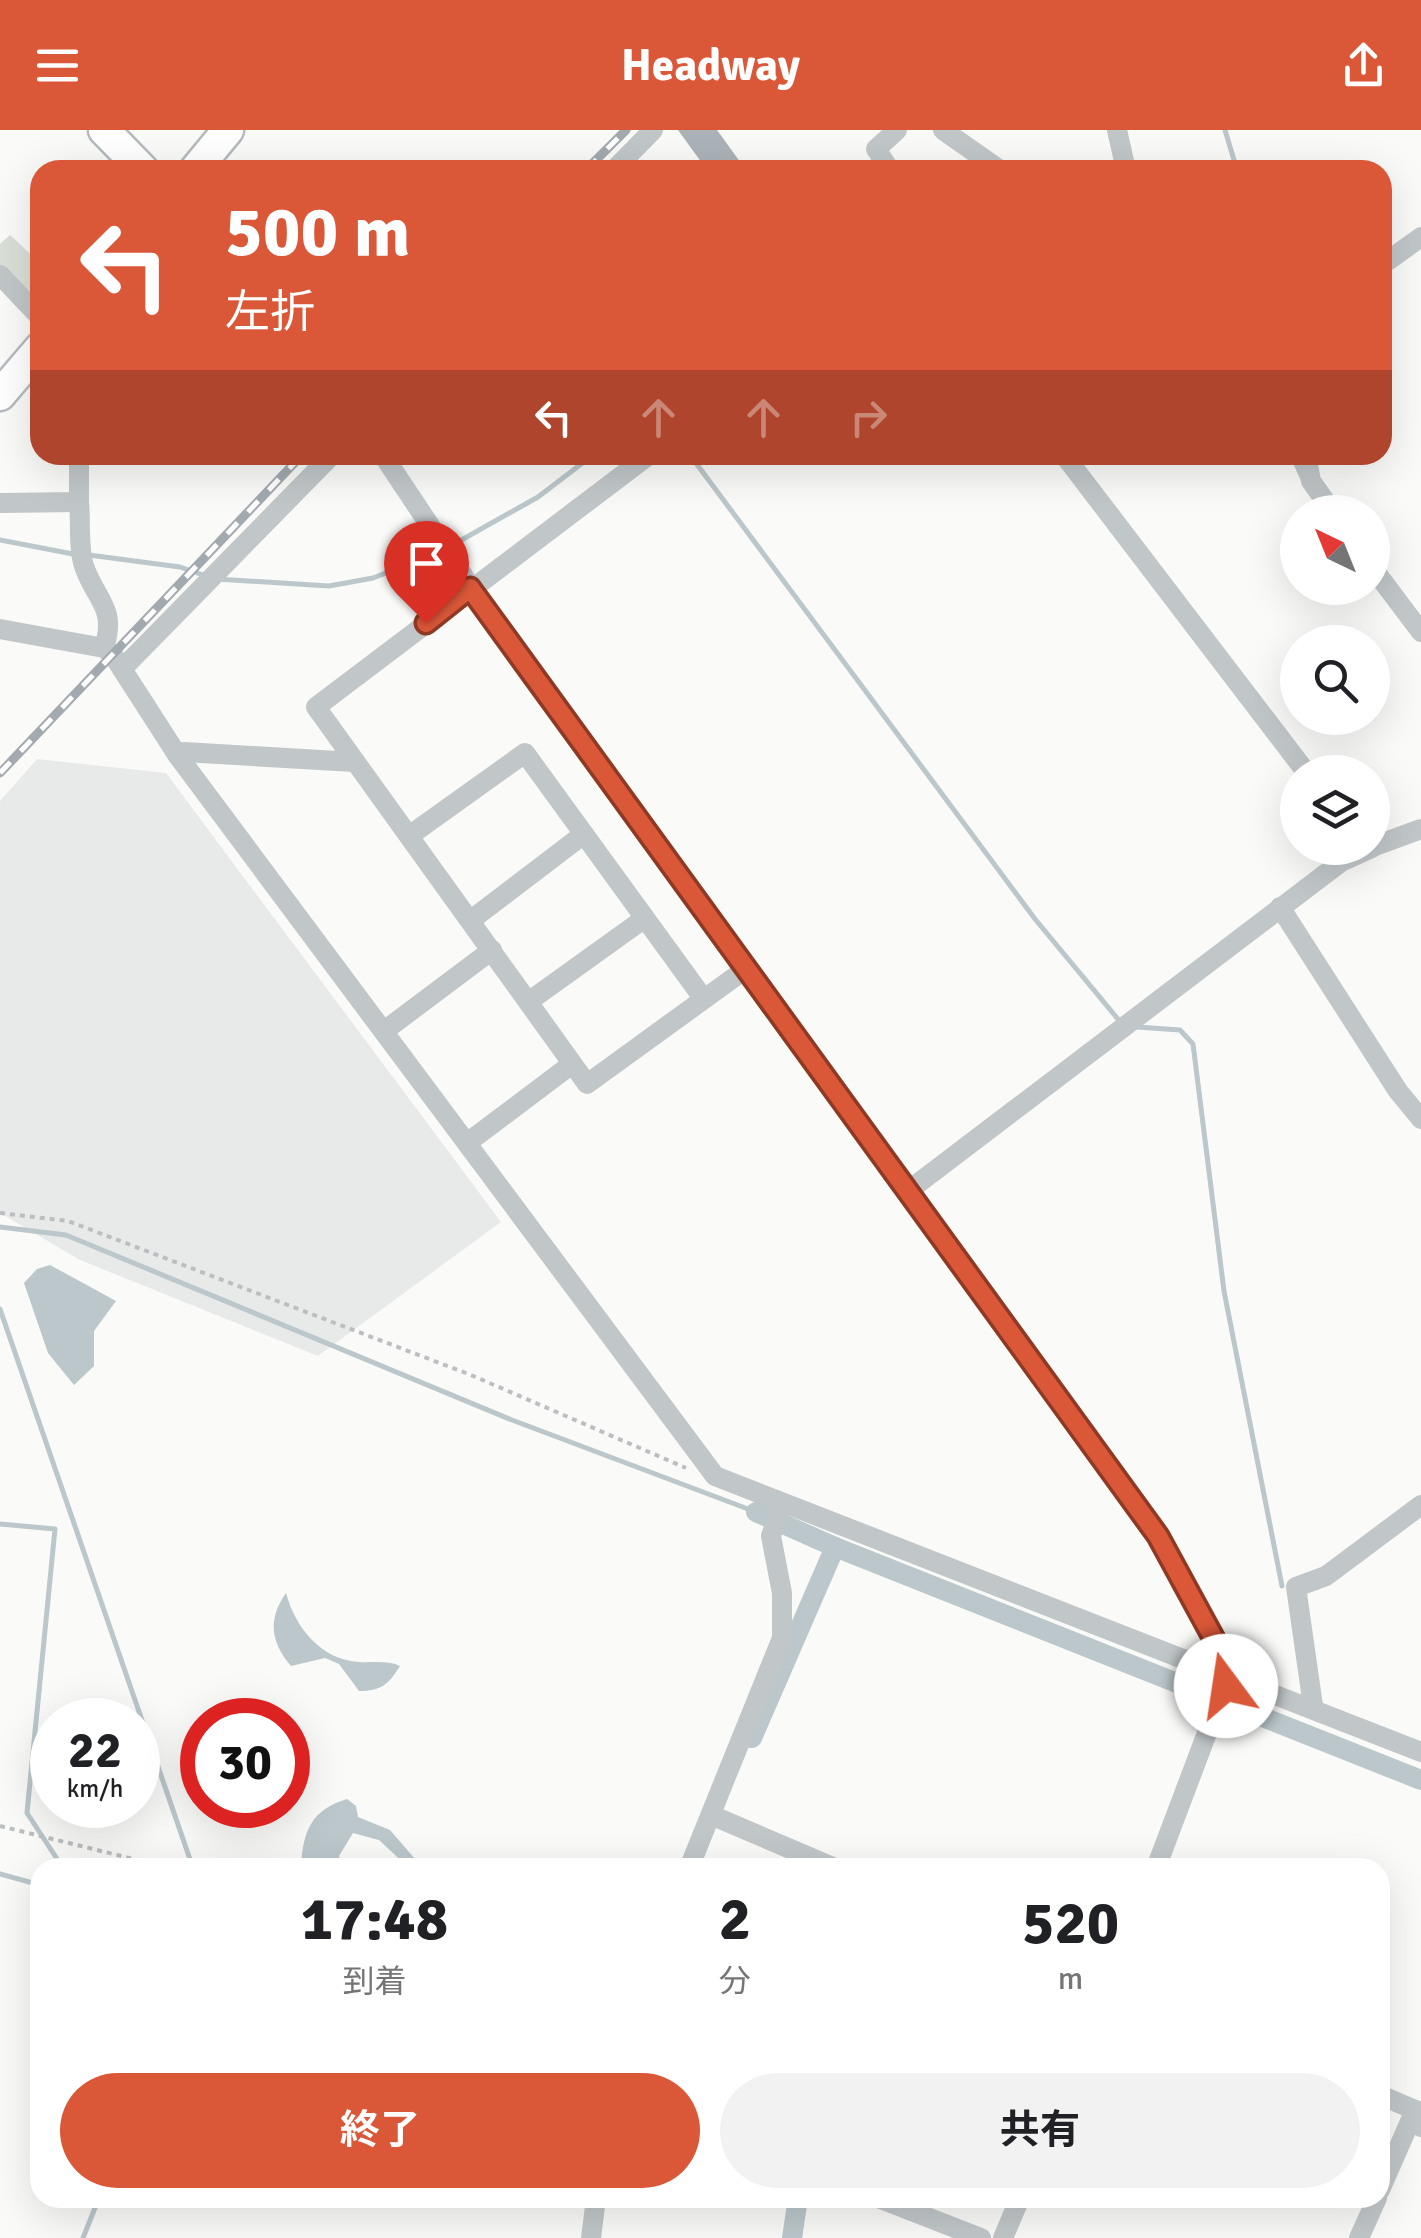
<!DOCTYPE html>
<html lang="ja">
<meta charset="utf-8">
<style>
:root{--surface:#fff;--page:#f2f2f2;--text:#202124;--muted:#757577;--accent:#da5738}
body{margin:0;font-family:Signika,"Noto Sans JP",sans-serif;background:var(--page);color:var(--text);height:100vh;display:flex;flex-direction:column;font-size:38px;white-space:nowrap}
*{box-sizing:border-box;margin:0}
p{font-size:32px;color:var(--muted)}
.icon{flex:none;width:55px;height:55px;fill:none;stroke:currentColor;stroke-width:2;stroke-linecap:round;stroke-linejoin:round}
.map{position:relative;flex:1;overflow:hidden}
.sheet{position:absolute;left:30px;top:1728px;width:1360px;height:350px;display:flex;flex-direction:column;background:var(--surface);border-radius:30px;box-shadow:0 10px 40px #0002}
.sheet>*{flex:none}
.banner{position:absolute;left:30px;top:30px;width:1362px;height:305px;border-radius:30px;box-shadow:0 10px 40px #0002;background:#da5738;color:#fff;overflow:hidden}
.needle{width:65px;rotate:317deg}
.fabs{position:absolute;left:1280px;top:365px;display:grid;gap:20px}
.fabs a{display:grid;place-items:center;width:110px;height:110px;border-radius:50%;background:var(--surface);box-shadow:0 10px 40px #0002;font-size:50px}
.speed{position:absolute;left:30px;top:1568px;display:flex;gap:20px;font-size:50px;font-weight:700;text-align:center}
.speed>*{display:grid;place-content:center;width:130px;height:130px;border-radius:50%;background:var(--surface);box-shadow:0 10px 40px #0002;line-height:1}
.speed small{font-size:25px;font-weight:400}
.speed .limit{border:15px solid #d22;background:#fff;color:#111}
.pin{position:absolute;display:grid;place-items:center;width:85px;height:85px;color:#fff;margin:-102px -42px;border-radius:50% 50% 50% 0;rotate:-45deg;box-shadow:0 0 10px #0007}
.pin .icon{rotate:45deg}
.me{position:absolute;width:110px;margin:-55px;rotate:346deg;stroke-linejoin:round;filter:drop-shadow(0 0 8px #0008)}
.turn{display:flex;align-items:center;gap:35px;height:210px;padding:0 30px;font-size:45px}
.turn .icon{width:130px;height:130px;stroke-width:2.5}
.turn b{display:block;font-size:70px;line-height:85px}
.lanes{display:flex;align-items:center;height:95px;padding:0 30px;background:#0003;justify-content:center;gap:50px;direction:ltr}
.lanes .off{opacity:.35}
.eta{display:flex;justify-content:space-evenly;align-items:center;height:170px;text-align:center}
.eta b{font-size:60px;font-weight:700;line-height:70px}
.button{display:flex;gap:20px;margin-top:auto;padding:20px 30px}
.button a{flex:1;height:115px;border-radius:60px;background:var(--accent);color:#fff;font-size:40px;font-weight:700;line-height:115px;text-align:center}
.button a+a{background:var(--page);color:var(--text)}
header{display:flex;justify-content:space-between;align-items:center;height:130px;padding:0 30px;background:var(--accent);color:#fff;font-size:45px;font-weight:700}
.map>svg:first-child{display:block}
.built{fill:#e8e9e9}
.green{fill:#dadfd7}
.water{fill:#bbc7cb}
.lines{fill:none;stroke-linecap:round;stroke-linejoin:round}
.stream{stroke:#bbc7cb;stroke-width:5}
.canal{stroke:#bbc7cb;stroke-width:20}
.building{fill:#abb3b8}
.primary-casing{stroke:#b5babe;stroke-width:35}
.path{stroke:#bcbfc1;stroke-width:4;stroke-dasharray:5 5;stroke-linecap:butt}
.street{stroke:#c1c6c9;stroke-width:20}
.primary{stroke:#fff;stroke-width:30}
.rail-casing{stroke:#a3aaaf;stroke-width:9}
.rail{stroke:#fff;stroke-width:5;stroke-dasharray:15;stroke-linecap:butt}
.route-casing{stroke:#8e3924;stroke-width:25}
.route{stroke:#da5738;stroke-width:18}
</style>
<header><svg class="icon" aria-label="menu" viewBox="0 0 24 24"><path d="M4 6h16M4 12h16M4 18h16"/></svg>Headway<svg class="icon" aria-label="share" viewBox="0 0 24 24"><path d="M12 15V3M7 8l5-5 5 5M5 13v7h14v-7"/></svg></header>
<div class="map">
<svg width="1421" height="2108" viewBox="0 0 1421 2108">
<rect width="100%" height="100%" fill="#fafaf8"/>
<!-- built -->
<polygon class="built" points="37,629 166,643 501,1092 318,1226 80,1130 0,1083 0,671"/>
<!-- green -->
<polygon class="green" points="10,105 40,133 40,186 0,143 0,114"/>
<!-- water -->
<g class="water">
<polygon points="50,1135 116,1171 94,1201 94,1236 74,1255 48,1223 24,1153 37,1139"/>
<path d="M 286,1463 C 295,1497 321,1530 359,1532 C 373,1533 387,1530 400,1536 C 388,1555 381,1561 359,1561 L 339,1534 L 325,1528 L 291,1536 C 270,1511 268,1489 286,1463 Z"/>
<path d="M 347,1669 L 356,1676 L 358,1687 L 390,1700 L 422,1737 L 408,1737 L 379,1710 L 353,1703 L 339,1726 L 343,1737 L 301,1737 C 303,1701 311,1680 347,1669 Z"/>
</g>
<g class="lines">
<!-- stream -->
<g class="stream">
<polyline points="1225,0 1237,40"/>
<polyline points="690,325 1035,789 1122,894"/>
<polyline points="1292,325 1302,347"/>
<polyline points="0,410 73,424"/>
<polyline points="449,417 538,367 593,325"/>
<polyline points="89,425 180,437 206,446"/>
<polyline points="216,449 329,456 373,448 439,422"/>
<polyline points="1137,897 1180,900 1193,914 1224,1161 1282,1456"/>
<polyline points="0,1097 66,1105 512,1290 756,1382"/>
<polyline points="0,1179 193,1738"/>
<polyline points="0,1394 55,1399 27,1683 63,1738"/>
<polyline points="0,1744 40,1755"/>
<polyline points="83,2108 99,2068"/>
</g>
<!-- canal -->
<g class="canal">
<polyline points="756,1382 835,1417 1421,1650"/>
<polyline points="752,1608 835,1417"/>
<polyline points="792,2108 798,2068"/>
</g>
</g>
<!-- building -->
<polygon class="building" points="678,0 717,0 746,40 707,40"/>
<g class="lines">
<defs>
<g id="primary">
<polyline points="104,0 143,40"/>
<polyline points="195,40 228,0"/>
<polyline points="0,265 40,218"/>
</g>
</defs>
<!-- primary casing -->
<use href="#primary" class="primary-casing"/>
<!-- path -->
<g class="path">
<polyline points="0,1083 68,1091 471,1245 686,1338"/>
<polyline points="0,1696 170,1738"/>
</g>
<!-- street -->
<g class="street">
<polyline points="943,0 1000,40"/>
<polyline points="1117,0 1126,40"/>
<polyline points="614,40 653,0"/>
<polyline points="890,40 876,19 897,0"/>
<polyline points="1382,135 1421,107"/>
<polyline points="0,145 40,187"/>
<polyline points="383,325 522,534 1158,1406 1226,1531 1227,1550 1156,1738"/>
<polyline points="649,325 316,577 587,954 747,838"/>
<polyline points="1064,325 1306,642"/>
<polyline points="1306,325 1311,351 1333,382"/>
<path d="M 79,372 C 81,391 78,418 84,436 C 96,471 117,477 104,518"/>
<polyline points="0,373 79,372 79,325"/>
<polyline points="1372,437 1421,502"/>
<polyline points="0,499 104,518 113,525 178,626 715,1346 1421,1622"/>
<polyline points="125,536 332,325"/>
<polyline points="178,626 184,622 354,632"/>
<polyline points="409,706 525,623 703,868"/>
<polyline points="1372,717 1421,699"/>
<polyline points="1280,777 1398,961 1421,989"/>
<polyline points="471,790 584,704"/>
<polyline points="528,872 645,788"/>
<polyline points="384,901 492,820"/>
<polyline points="467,1013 572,934"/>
<polyline points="908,1061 1341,732 1372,718"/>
<polyline points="1313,1576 1296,1457 1326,1446 1421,1375"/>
<polyline points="711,1685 835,1738"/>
<polyline points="689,1738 782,1508 782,1463 771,1406 782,1373"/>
<polyline points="1380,1965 1415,1980"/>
<polyline points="1380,2060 1415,1980 1421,1997"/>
<polyline points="878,2068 981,2108"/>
<polyline points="591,2108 596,2068"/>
<polyline points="1003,2108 1020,2068"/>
<polyline points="1359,2108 1377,2068"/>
</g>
<!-- primary -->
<use href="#primary" class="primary"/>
<defs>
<g id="rail">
<polyline points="586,40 626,0"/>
<polyline points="0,643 302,325"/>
</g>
</defs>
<!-- rail casing -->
<use href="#rail" class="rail-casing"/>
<!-- rail -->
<use href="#rail" class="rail"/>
</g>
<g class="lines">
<defs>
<polyline id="route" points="426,493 470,458 1158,1406 1226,1531 1226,1556"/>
</defs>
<!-- route casing -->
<use href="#route" class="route-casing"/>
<!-- route -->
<use href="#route" class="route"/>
</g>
</svg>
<div class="fabs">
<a><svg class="needle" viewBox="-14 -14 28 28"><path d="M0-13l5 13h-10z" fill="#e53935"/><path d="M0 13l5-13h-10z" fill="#757577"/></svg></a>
<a><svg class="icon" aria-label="search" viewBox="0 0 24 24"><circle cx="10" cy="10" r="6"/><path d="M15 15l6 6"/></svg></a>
<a><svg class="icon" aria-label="layers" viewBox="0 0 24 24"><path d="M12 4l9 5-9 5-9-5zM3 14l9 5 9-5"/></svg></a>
</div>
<div class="speed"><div>22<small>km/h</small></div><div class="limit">30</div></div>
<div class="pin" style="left:426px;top:493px;background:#d93025"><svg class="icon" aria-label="arrive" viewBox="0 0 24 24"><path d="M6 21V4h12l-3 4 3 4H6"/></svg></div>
<svg class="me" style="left:1226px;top:1556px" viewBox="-20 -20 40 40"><circle r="19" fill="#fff"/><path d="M0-13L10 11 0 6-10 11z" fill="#da5738"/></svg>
<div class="banner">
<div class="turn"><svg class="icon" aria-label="left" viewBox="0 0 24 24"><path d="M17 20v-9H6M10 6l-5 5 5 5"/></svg><div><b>500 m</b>左折</div></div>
<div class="lanes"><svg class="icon" aria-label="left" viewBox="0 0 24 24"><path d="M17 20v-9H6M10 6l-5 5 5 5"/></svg><svg class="icon off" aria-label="ahead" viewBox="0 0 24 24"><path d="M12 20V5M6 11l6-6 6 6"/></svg><svg class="icon off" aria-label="ahead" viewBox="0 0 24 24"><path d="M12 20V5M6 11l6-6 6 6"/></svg><svg class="icon off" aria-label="right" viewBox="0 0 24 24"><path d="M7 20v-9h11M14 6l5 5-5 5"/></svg></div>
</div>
<section class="sheet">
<div class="eta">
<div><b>17:48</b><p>到着</p></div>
<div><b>2</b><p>分</p></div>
<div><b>520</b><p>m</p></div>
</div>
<div class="button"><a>終了</a><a>共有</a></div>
</section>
</div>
